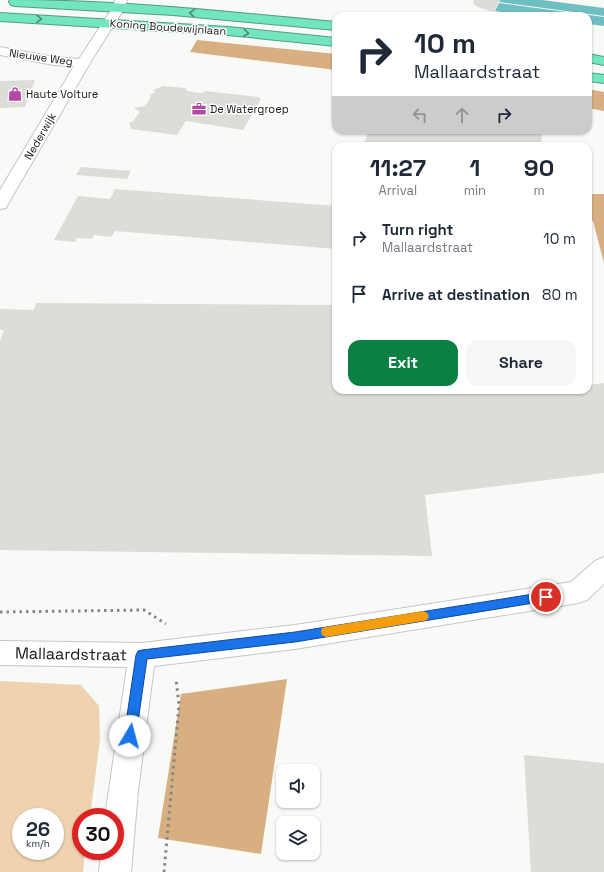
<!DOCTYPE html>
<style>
:root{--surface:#fff;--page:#f6f6f7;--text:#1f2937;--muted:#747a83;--accent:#0b8043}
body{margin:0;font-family:"Space Grotesk",sans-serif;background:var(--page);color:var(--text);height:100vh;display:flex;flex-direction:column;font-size:15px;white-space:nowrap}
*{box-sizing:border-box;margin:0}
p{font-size:13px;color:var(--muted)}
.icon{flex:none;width:22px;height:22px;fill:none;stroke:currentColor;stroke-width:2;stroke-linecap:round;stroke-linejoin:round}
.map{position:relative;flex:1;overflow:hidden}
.drawer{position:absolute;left:332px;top:142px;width:260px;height:252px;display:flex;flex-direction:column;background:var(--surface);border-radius:12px;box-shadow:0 1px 3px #0004}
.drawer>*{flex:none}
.top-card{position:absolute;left:332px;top:12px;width:260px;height:122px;border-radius:12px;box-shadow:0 1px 3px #0004;background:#fff;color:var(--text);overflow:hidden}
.tools{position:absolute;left:276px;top:764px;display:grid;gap:8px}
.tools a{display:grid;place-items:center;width:44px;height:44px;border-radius:8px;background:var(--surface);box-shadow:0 1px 3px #0004;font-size:20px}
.speed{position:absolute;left:12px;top:808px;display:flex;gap:8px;font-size:20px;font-weight:700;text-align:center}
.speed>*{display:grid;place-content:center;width:52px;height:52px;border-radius:50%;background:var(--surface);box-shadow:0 1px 3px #0004;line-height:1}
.speed small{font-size:10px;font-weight:400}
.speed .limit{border:6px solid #d22;background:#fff;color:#111}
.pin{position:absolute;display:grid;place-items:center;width:34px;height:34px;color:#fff;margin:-17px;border:2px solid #fff;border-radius:50%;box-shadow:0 1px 4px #0007}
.me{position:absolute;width:44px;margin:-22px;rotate:8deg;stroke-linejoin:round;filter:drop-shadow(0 0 3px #0008)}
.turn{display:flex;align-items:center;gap:14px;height:84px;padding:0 16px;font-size:18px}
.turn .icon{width:52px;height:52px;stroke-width:2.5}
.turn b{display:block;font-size:28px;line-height:34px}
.lanes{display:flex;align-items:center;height:38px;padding:0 16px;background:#0003;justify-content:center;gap:20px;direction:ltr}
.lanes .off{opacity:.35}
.eta{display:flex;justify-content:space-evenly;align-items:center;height:68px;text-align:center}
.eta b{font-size:24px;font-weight:800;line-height:28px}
.action{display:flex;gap:8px;margin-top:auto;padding:8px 16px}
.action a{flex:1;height:46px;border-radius:12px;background:var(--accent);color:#fff;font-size:16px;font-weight:800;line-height:46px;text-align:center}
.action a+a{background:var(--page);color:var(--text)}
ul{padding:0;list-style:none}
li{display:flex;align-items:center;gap:12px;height:56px;padding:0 16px}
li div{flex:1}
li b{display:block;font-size:15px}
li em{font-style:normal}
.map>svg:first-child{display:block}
.green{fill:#efd2b0;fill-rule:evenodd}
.forest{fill:#d7af80}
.water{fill:#6fbec2}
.building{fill:#dcdcd8}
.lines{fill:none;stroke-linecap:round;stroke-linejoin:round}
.street-casing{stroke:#c5c7c4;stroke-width:2}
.highway-casing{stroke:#539e83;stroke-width:2}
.path{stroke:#868886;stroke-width:3;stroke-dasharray:2.5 4;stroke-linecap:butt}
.street{fill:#fff;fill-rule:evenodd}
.highway{fill:#74e6bd;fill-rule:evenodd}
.oneway{stroke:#4a8972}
.route{fill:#1a73e8;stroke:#114b97}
.slow{fill:#f59e0b}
.labels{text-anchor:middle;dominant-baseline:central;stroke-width:3;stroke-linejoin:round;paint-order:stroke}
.far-street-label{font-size:11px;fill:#161716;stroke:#fff}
.far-poi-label{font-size:11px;fill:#161716;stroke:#fff;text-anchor:start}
.near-street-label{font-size:16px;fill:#161716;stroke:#fff}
</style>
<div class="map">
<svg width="604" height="872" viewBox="0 0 604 872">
<rect width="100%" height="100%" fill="#f7faf6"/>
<!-- green -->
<path class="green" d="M 0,681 L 81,685 L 99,706 L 100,739 L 90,817 L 81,817 L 81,851 L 85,851 L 83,872 L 0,872 ZM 21,817 L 55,817 L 55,851 L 21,851 Z"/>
<!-- forest -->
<g class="forest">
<polygon points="197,40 336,54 336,70 190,52"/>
<polygon points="588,89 604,92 604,111 588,108"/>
<polygon points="588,194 604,194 604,263 593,221 588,220"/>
<polygon points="287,679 261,854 158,838 181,694"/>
</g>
<!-- water -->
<g class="water">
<polygon points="500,0 542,0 604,8 604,16 499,2"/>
<polygon points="499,3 604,17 604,26 588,24 588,16 530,16 495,11"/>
</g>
<!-- building -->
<g class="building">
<polygon points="473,0 500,0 494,12 480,8 474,5"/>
<polygon points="35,80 25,107 0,108 0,81"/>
<polygon points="163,86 185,88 187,91 200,93 204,93 205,91 258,97 261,99 243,130 186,121 177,135 131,129 129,123 133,121 140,112 134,108 145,106 151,97 150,95 155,92 153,90"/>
<polygon points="369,130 509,130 542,134 541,146 363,146"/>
<polygon points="81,167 131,171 127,179 76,175"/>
<polygon points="115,189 336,206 336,249 115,231 111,237 94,235 92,239 77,238 75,242 54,240 78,196 110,199"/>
<polygon points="36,303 336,305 336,390 374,390 374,391 427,393 454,390 523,390 524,392 542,390 588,390 588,385 604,383 604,473 425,495 432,556 0,550 0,341 4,330 0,330 0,309 34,310"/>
<polygon points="524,755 604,763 604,872 531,872"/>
</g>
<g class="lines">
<defs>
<g id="street">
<polygon points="115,0 127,0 125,7 90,63 8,204 6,208 0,209 0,190 74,66 54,65 0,55 0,47 54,57 79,59 113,7"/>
<polygon points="604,557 604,584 587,600 578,603 295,649 154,666 138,791 131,872 99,872 101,851 115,851 115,817 105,817 127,667 0,665 0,641 142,643 295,625 571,582 595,561"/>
</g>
<g id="highway">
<path d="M 10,0 C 119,0 228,12 336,22 L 336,30 L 173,15 L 15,6 L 11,5 L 9,2 Z"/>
<polygon points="0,13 228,27 336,38 336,46 228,35 0,21"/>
<polygon points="588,54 604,57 604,65 588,62"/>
<polygon points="588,73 604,75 604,83 588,81"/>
</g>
</defs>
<!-- street casing -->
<use href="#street" class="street-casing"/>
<!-- highway casing -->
<use href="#highway" class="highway-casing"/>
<!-- path -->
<g class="path">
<polyline points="0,612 144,610 166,624"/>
<polyline points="164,872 179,705 176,679"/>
</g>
<!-- street -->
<use href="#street" class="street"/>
<!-- highway -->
<use href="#highway" class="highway"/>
</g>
<!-- one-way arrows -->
<defs><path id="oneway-chevron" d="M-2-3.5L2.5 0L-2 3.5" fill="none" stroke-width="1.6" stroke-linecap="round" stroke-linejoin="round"/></defs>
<g class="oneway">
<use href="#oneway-chevron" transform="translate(192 13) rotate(-176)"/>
<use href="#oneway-chevron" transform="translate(39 19) rotate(3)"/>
<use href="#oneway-chevron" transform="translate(246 33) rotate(6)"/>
</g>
<!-- route -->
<polygon class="route" points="546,592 550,594 551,597 550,600 546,601 295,642 147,659 136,736 135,740 130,742 126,740 124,736 136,655 138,651 142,650 295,632"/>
<!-- slow -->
<polygon class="slow" points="423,611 427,613 429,616 427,620 423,621 326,637 322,635 321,632 322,628 326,627"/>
<!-- icons -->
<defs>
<symbol id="shop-bare" viewBox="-9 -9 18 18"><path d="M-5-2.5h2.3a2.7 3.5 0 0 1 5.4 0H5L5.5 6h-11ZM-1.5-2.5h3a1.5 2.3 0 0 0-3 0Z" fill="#b547a6" stroke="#fff" stroke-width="2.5" paint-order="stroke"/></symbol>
<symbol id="office-bare" viewBox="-9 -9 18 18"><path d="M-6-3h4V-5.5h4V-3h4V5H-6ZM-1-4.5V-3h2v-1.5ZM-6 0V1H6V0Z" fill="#b547a6" stroke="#fff" stroke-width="2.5" paint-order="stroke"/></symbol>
</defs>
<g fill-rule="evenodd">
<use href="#shop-bare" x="5" y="84" width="20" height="20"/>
<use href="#office-bare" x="189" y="99" width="20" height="20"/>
</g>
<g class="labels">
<!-- far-street labels -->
<g class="far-street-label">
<text transform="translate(168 27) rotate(4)">Koning Boudewijnlaan</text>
<text transform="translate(41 57) rotate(8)">Nieuwe Weg</text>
<text transform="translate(40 136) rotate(-60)">Nederwijk</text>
</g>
<!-- far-poi labels -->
<g class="far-poi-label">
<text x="26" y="94">Haute Voiture</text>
<text x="210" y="109">De Watergroep</text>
</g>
<!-- near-street labels -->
<g class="near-street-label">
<text transform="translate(71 654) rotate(1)">Mallaardstraat</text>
</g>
</g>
</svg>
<div class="tools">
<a><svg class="icon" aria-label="sound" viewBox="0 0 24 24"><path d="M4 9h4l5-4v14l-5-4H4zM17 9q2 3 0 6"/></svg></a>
<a><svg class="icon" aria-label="layers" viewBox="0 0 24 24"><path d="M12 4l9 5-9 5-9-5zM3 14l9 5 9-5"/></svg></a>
</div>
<div class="speed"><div>26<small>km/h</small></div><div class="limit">30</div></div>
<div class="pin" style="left:546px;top:597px;background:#d93025"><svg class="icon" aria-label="arrive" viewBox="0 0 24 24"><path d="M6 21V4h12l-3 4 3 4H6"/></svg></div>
<svg class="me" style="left:130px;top:736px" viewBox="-20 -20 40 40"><circle r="19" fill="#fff"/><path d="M0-13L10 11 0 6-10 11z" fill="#1a73e8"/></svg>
<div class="top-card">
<div class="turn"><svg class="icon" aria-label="right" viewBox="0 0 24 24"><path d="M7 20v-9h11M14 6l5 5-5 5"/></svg><div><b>10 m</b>Mallaardstraat</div></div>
<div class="lanes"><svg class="icon off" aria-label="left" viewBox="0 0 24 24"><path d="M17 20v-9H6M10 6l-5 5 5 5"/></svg><svg class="icon off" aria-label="ahead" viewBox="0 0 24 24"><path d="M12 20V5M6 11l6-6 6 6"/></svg><svg class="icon" aria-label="right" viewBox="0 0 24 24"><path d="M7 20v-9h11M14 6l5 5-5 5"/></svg></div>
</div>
<section class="drawer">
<div class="eta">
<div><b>11:27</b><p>Arrival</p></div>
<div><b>1</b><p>min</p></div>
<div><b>90</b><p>m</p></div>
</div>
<ul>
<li><svg class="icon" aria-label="right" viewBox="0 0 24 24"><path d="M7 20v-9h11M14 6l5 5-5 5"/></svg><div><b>Turn right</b><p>Mallaardstraat</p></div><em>10 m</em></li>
<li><svg class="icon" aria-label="arrive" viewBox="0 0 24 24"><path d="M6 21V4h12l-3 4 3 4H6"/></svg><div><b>Arrive at destination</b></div><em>80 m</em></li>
</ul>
<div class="action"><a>Exit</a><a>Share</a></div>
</section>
</div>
